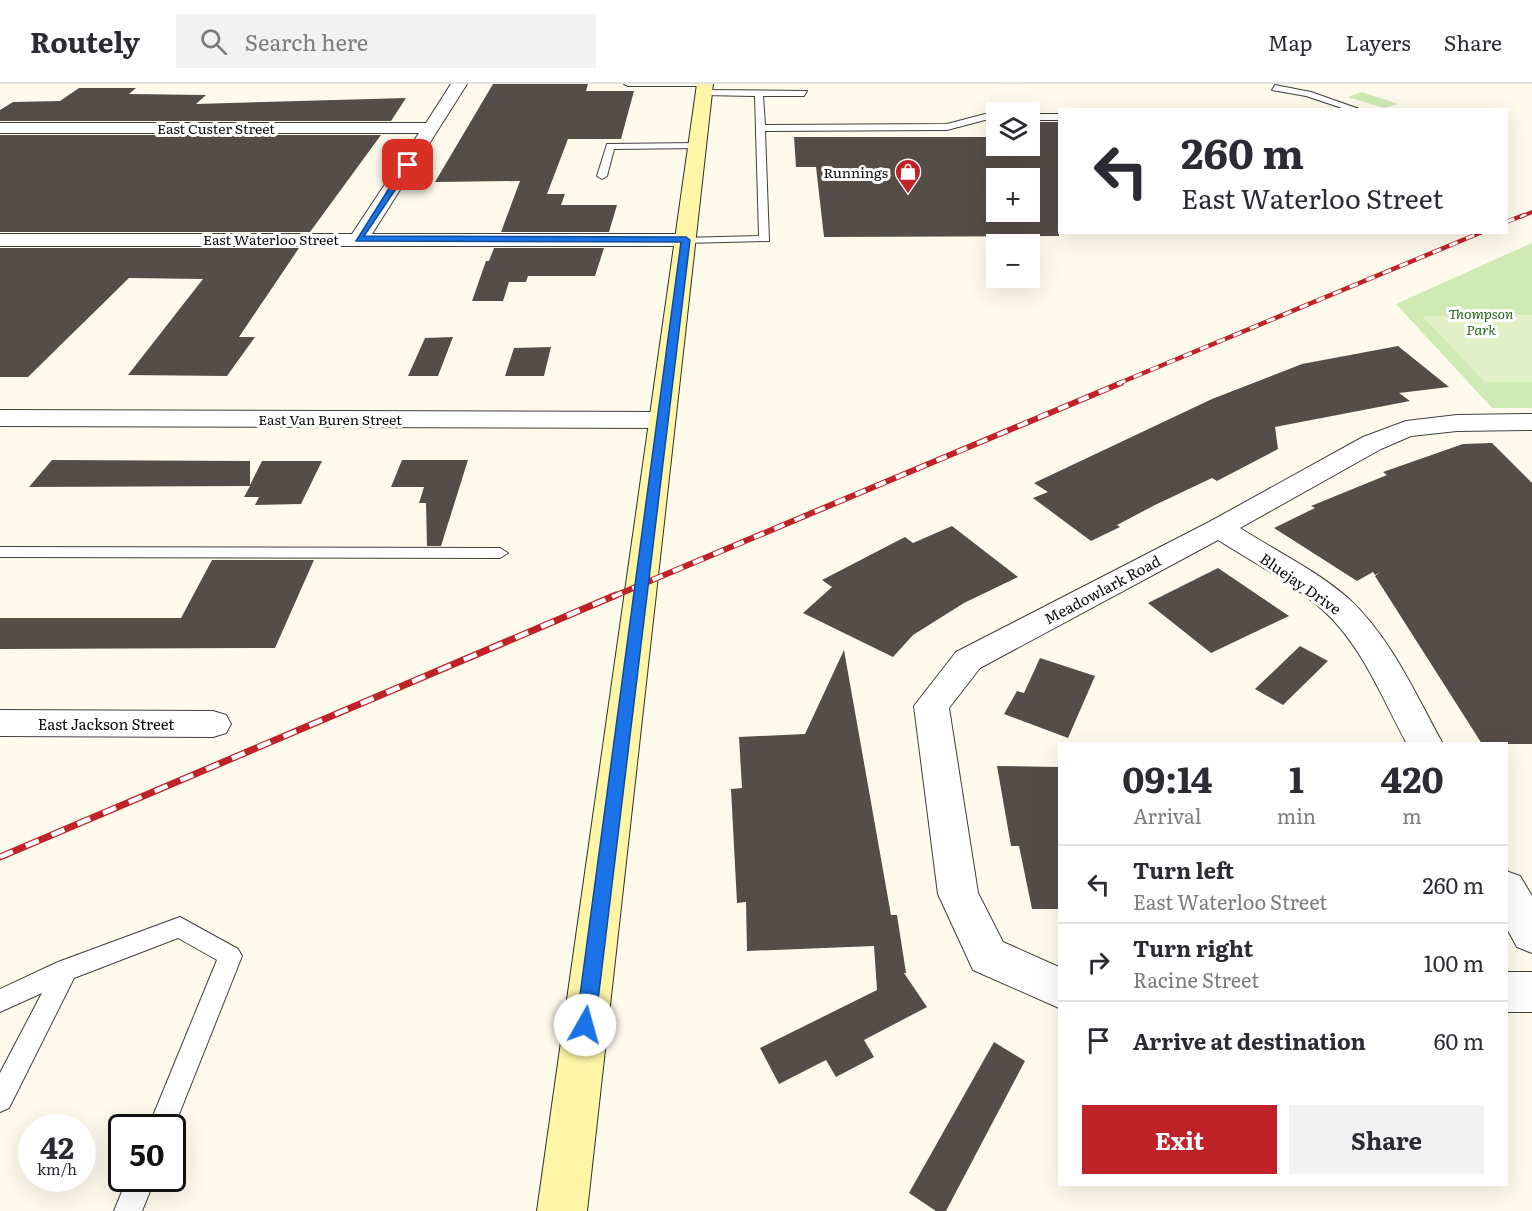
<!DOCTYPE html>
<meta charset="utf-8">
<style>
:root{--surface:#fff;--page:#f2f2f3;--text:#2b2b33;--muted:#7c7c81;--line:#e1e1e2;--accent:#bf2229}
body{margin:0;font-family:Literata,serif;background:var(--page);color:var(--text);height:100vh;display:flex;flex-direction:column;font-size:22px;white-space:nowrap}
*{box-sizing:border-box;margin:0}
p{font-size:20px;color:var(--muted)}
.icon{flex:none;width:33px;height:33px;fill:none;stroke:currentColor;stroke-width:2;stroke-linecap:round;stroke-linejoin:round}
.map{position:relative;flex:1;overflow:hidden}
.details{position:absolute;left:1058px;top:658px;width:450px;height:444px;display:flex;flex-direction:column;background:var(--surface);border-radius:0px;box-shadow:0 6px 24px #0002}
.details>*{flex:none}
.hud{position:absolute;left:1058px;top:24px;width:450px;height:126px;border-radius:0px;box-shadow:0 6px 24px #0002;background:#fff;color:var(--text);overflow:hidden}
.buttons{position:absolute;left:986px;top:18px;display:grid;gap:12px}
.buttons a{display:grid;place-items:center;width:54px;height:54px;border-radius:0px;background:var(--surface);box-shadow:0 6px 24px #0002;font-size:30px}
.speed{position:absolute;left:18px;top:1030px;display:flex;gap:12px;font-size:30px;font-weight:700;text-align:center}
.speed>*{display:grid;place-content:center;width:78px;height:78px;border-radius:50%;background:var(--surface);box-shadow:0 6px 24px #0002;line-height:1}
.speed small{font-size:15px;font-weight:400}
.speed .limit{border:3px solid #111;border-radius:9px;background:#fff;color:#111}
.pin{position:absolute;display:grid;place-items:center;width:51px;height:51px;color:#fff;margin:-26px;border-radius:12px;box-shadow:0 3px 9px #0006}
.me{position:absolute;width:66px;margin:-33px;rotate:7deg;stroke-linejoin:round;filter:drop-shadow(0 0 4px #0008)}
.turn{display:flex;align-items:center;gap:21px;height:126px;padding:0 24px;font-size:27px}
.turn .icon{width:78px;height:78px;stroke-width:2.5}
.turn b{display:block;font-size:42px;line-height:51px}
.eta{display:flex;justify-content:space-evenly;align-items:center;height:102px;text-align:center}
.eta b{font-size:36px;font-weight:700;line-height:42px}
.cta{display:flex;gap:12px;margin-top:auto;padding:12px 24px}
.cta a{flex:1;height:69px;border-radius:0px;background:var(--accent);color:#fff;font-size:24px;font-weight:700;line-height:69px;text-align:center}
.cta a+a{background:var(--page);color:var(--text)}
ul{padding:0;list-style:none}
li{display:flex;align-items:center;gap:18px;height:78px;padding:0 24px;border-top:2px solid var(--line)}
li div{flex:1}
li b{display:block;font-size:22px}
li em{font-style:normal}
header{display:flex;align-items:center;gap:36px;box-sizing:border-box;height:84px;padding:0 30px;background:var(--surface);border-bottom:2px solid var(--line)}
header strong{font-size:28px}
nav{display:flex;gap:33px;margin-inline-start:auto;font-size:21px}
.search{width:420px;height:54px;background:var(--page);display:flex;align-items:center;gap:15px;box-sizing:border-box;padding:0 21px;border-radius:0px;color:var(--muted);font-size:22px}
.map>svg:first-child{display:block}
.green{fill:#d0eab5}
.pitch{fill:#e2f1c7}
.building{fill:#554d48;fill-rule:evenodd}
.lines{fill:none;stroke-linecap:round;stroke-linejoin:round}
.service-casing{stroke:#3f3f3f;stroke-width:2}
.minor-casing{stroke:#3f3f3f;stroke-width:2}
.secondary-casing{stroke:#2e2e2e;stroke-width:2}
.service{fill:#fff;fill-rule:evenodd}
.minor{fill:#fff;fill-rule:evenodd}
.secondary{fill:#fff5a7;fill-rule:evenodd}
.rail-far3-casing{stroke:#bf2229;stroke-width:4}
.rail-far2-casing{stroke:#bf2229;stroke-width:4.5}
.rail-far1-casing{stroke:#bf2229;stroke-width:6}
.rail-casing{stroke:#bf2229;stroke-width:7}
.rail-far3{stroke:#fff;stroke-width:2;stroke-dasharray:7;stroke-linecap:butt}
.rail-far2{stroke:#fff;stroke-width:3;stroke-dasharray:9;stroke-linecap:butt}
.rail-far1{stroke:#fff;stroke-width:4;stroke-dasharray:11;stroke-linecap:butt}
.rail{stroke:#fff;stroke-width:4.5;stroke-dasharray:14;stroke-linecap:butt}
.route{fill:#1a73e8;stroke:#114b97;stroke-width:1.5}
.labels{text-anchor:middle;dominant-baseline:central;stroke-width:6;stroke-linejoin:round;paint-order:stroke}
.far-street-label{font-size:14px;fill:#0c0c0c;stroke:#fff}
.far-poi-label{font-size:14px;fill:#0c0c0c;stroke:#fff;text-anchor:end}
.far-park-label{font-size:14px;font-style:italic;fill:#2b651c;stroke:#fff}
.street-label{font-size:15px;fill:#0c0c0c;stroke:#fff}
</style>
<header>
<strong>Routely</strong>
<div class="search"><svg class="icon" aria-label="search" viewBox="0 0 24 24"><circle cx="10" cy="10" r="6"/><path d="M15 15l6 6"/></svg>Search here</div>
<nav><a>Map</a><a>Layers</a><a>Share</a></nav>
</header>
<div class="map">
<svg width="1532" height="1127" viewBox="0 0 1532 1127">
<rect width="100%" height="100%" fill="#fffbec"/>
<!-- green -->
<g class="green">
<polygon points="1362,8 1399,20 1384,24 1348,13"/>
<polygon points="1532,159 1532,324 1492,324 1396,220"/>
</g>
<!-- pitch -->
<polygon class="pitch" points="1532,231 1532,298 1485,298 1422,232"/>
<!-- building -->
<g class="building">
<polygon points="493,0 588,0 586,7 634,7 621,55 568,55 547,110 565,110 561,121 617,121 609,148 501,148 520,97 435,98"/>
<polygon points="79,4 136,4 129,10 206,11 196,20 406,14 391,37 0,37 0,26 13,18 60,17"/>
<path d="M 1029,38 L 1059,38 L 1059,152 L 824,153 L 816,83 L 796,83 L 794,53 L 994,53 L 991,46 L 996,46 L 996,62 L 1029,62 ZM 996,94 L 1029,94 L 1029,128 L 996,128 Z"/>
<polygon points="0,51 381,51 310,148 0,148"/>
<polygon points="0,164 299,164 239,253 255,253 227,292 128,291 203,195 129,194 28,293 0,293"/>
<polygon points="494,164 604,164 595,192 528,192 526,198 509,198 503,217 472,217 486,177 489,177"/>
<polygon points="453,253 438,292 408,292 425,254"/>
<polygon points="1398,262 1449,303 1399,309 1410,317 1275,343 1278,365 1217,397 1212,394 1155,421 1117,441 1120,443 1091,457 1033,414 1048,408 1034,399 1212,315 1302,280"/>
<polygon points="551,263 544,292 505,292 514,264"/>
<polygon points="1492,359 1532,399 1532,660 1482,660 1375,492 1380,488 1375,491 1373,488 1357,497 1274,444 1315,424 1311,422 1387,391 1383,388 1463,360"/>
<polygon points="52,376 250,377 250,401 262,377 322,377 301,420 255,421 259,413 244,413 250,402 29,403"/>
<polygon points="402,376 468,376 441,462 427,462 426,419 419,419 424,403 391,403"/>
<polygon points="952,442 1018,493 964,519 913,551 893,573 803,529 832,503 822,496 905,453 913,459"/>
<polygon points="212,476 314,476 275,564 0,565 0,534 181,534"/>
<polygon points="1218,484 1289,532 1211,569 1148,519"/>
<polygon points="1300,562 1328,577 1283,621 1255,605"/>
<polygon points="844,566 891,831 897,831 906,889 904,889 927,923 864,956 874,973 836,993 826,976 779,1000 760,964 877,906 874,862 747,867 746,818 737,819 731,705 742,704 739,653 805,650"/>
<polygon points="1040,574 1095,592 1068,654 1004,630 1017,607 1024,609"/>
<polygon points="997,682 1059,683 1059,825 1032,825 1019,762 1011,762"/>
<polygon points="994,958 1025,977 946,1127 936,1127 909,1109"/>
</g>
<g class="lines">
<defs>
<g id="service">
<polygon points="624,0 709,0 705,2 628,2"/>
<polygon points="1275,1 1311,8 1362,26 1348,26 1306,12 1272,6"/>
<polygon points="704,6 807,7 804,12 763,12 765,41 947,40 985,30 996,30 996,36 985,36 947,46 765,47 769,157 685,159 679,156 681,154 759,152 755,12 701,11"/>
<rect x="1029" y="30" width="30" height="6"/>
<polygon points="697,59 702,62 700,64 614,65 607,92 602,95 597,92 607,60"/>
<polygon points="0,463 500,464 508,469 500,474 0,473"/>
<polygon points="180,833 238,865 242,872 172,1048 172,1044 148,1044 217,876 178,854 74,894 9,1024 0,1028 0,989 42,909 0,928 0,905 58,878"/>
<polygon points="127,1095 155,1095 142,1127 114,1127"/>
</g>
<g id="minor">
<polygon points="451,0 467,0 372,150 685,150 692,152 695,156 692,160 685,162 0,162 0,150 352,150 419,49 0,49 0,39 426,39"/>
<polygon points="0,326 661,328 670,331 674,336 670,341 661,344 0,342"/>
<path d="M 1532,330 L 1532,346 L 1457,347 L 1411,352 L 1381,365 L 1240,444 C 1276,467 1316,486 1348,514 C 1390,552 1416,611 1443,660 L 1407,660 C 1383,616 1362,562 1325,528 C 1293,499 1254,479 1218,456 L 980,584 L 949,624 L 978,809 L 1003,858 L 1059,883 L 1059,924 L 973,886 L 938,810 L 914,622 L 956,568 L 1209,438 L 1363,353 L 1406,337 L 1457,331 Z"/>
<polygon points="0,626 213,627 226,631 231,640 226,649 213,653 0,652"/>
<polygon points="1506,787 1520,792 1532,812 1532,869 1517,863 1506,843"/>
<rect x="1506" y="888" width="26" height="40"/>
</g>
<polygon id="secondary" points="697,0 713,0 587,1127 537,1127"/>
</defs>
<!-- service casing -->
<use href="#service" class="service-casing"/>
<!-- minor casing -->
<use href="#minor" class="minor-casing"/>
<!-- secondary casing -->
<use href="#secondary" class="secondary-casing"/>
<!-- service -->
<use href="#service" class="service"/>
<!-- minor -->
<use href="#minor" class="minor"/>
<!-- secondary -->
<use href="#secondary" class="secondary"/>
<defs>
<polyline id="rail-far3" points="1520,133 1532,128"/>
<g id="rail-far2">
<polyline points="1506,138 1524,131"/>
<polyline points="1117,300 1482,148"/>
</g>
<polyline id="rail-far1" points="612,513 1121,299"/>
<polyline id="rail" points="0,773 616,511"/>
</defs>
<!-- rail-far3 casing -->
<use href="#rail-far3" class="rail-far3-casing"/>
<!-- rail-far2 casing -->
<use href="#rail-far2" class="rail-far2-casing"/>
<!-- rail-far1 casing -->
<use href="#rail-far1" class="rail-far1-casing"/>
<!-- rail casing -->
<use href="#rail" class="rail-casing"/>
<!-- rail-far3 -->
<use href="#rail-far3" class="rail-far3"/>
<!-- rail-far2 -->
<use href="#rail-far2" class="rail-far2"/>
<!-- rail-far1 -->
<use href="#rail-far1" class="rail-far1"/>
<!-- rail -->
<use href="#rail" class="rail"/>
</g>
<!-- route -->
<polygon class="route" points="405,79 412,81 364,152 686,153 690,156 595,941 592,948 585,950 579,948 576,941 681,158 356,157"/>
<!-- icons -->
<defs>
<symbol id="shop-pin" viewBox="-11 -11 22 30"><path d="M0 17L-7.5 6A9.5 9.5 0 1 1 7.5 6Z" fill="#bf2229" stroke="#fff"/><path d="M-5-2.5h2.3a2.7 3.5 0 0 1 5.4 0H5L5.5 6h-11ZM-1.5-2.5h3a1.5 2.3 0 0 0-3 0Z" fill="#fff"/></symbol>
</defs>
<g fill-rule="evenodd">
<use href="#shop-pin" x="893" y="73" width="30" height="40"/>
</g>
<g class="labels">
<!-- far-street labels -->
<g class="far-street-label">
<text x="216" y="44">East Custer Street</text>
<text x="271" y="155">East Waterloo Street</text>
<text x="330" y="335">East Van Buren Street</text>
</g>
<!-- far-poi labels -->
<g class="far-poi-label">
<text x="888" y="88">Runnings</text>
</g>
<!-- far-park labels -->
<g class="far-park-label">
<text x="1481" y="229">Thompson<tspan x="1481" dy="16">Park</tspan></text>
</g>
<!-- street labels -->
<g class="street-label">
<text transform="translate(1301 499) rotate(35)">Bluejay Drive</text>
<text transform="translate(1102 505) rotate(-28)">Meadowlark Road</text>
<text x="106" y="639">East Jackson Street</text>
</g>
</g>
</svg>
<div class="buttons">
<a><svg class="icon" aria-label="layers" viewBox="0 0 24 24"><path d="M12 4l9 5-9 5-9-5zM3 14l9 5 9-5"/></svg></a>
<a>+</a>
<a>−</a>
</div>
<div class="speed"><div>42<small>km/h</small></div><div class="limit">50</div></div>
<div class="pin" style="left:408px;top:81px;background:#d93025"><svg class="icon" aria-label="arrive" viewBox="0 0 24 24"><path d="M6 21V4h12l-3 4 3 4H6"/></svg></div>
<svg class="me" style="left:585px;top:941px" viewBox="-20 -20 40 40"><circle r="19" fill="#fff"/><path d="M0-13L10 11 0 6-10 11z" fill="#1a73e8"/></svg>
<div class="hud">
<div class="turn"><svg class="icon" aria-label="left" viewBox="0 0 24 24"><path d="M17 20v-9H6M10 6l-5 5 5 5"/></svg><div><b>260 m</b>East Waterloo Street</div></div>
</div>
<section class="details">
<div class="eta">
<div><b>09:14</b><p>Arrival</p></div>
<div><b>1</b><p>min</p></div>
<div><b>420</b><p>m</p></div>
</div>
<ul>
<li><svg class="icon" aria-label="left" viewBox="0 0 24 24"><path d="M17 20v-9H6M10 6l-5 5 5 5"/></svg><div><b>Turn left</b><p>East Waterloo Street</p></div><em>260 m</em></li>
<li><svg class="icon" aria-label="right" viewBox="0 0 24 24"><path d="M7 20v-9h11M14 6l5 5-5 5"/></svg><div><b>Turn right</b><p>Racine Street</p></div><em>100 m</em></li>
<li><svg class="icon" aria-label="arrive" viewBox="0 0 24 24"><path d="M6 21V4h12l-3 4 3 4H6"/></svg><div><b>Arrive at destination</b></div><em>60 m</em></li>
</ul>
<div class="cta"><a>Exit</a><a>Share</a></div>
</section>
</div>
